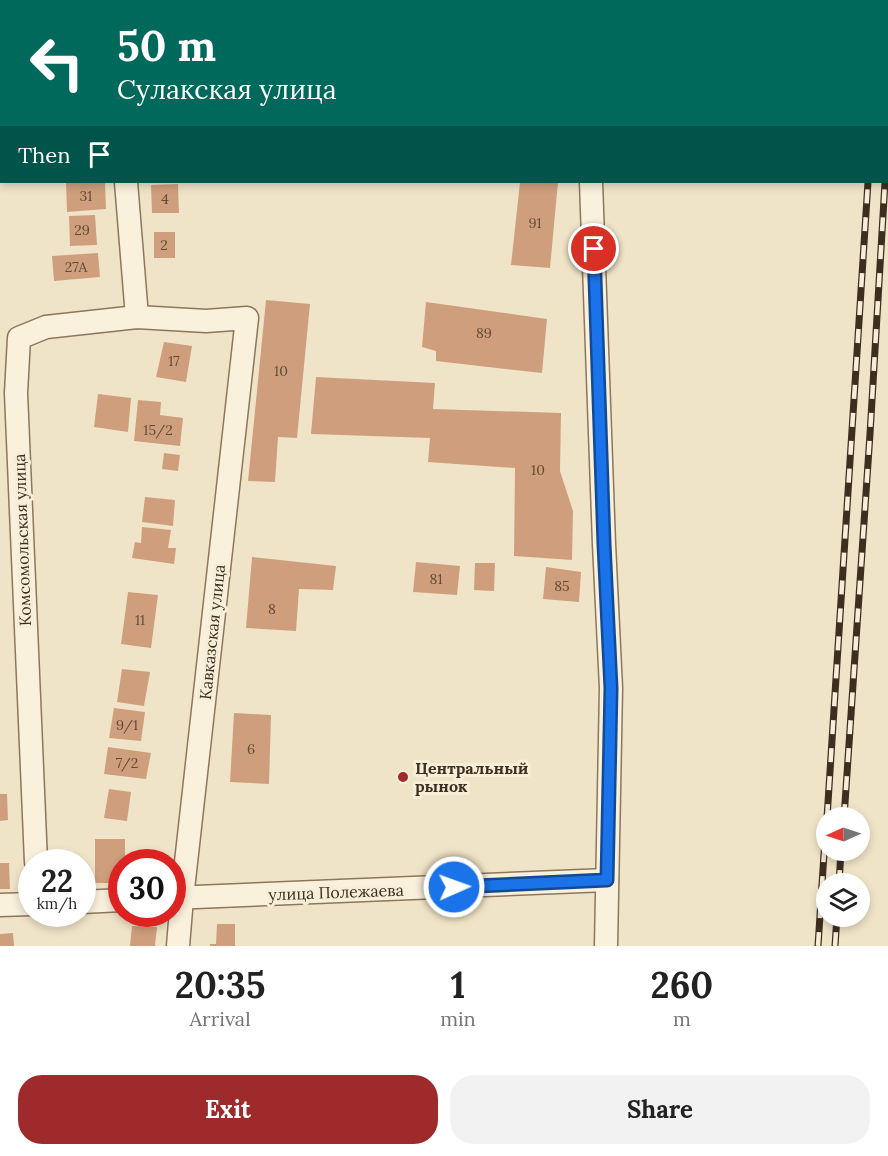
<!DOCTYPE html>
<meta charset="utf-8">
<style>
:root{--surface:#fff;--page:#f2f2f2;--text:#222;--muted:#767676;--accent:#9e2a2b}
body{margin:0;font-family:Lora,serif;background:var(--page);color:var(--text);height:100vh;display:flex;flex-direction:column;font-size:22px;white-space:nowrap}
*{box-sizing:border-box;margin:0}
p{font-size:20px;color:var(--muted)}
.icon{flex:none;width:33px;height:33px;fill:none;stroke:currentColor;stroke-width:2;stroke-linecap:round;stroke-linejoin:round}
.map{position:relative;height:946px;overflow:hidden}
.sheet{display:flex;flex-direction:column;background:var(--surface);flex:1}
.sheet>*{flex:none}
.banner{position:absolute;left:0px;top:0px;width:888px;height:183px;box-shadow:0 3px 9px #0003;background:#00695c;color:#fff;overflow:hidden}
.needle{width:39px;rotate:267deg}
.buttons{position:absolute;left:816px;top:807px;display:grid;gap:12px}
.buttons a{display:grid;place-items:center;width:54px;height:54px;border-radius:50%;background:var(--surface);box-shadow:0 3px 9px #0003;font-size:30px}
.speed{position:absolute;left:18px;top:849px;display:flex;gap:12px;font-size:30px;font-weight:700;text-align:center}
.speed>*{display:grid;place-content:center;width:78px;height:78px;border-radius:50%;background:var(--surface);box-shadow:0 3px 9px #0003;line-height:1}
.speed small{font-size:15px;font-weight:400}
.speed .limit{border:9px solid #d22;background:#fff;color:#111}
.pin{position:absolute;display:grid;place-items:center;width:51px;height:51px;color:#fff;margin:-26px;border:3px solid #fff;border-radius:50%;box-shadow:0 2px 6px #0007}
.me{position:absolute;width:66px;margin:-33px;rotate:88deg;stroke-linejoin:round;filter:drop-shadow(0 0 4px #0008)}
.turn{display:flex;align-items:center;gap:21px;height:126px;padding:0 18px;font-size:27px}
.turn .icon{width:78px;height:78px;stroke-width:2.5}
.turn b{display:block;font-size:42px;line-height:51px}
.then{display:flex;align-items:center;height:57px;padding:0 18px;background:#0003;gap:12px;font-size:22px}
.eta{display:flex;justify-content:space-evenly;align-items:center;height:102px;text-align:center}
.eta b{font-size:36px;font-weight:700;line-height:42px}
.action{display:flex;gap:12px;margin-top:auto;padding:12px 18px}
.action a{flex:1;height:69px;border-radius:24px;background:var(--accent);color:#fff;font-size:24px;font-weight:700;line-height:69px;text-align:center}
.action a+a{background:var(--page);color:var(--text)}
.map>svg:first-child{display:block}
.building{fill:#cf9f7d}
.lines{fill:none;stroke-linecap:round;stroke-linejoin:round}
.street-casing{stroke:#8d765c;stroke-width:25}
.street{stroke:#faf1dc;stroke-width:22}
.rail-casing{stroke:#3d2e20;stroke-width:7}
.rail{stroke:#f7eed8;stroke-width:4.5;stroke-dasharray:14;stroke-linecap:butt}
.route-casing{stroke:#114b97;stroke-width:15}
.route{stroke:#1a73e8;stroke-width:10}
.poi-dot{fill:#9e2a2b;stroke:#f7eed8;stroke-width:2}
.labels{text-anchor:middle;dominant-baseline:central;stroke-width:6;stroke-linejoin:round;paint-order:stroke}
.number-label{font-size:14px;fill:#624a37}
.street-label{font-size:16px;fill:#3d2e20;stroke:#f7eed8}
.poi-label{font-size:16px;font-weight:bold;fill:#3d2e20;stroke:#f7eed8;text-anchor:start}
</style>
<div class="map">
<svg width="888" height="946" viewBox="0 0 888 946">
<rect width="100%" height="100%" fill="#f0e4c8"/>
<!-- building -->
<g class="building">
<polygon points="66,182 105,182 106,209 67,212"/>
<polygon points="520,182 558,182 550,268 511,265"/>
<polygon points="178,184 179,213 152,213 151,185"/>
<polygon points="95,215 97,245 70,246 69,216"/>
<rect x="154" y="232" width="21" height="26"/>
<polygon points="98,253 100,277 54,281 52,256"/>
<polygon points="266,300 310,304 297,438 278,437 275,482 248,481"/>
<polygon points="426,302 547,319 542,373 436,361 436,351 422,347"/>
<polygon points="164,342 192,346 186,382 156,377"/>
<polygon points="316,377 435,383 433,409 561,413 560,471 573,511 572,560 514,556 515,468 428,462 430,438 311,434"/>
<polygon points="98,394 131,398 128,432 94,427"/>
<polygon points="138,400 161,402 160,415 183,418 180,446 134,441"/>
<polygon points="164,453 180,455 178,471 162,469"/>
<polygon points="145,497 175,500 173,526 142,522"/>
<polygon points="142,527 171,530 168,548 176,548 174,564 132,558 135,542 141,543"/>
<polygon points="252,557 336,566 333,590 299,589 296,631 246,628"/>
<polygon points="416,562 460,566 457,595 413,592"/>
<polygon points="475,563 495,563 494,591 474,590"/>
<polygon points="546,567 581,572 579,602 543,599"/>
<polygon points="128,592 158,595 151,648 121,644"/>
<polygon points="122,669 150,672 144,706 117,702"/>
<polygon points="114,708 145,712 141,741 109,738"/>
<polygon points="234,713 271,715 269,784 230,782"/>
<polygon points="108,747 151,753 146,779 104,774"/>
<polygon points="109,789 131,792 127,821 104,818"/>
<polygon points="0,794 7,794 8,820 0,821"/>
<polygon points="95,839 125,839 125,862 122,862 122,883 95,883"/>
<polygon points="0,863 9,863 10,889 0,889"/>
<polygon points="217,924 235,924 235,946 210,946 210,944 216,944"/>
<polygon points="132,926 157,927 155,946 130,946"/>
<polygon points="13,933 14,946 0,946 0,934"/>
</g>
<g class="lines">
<defs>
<g id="street">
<polyline points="117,0 117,2"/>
<polyline points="0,103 2,103"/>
<polyline points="126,182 137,317"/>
<polyline points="591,182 604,544 611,688 606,946"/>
<polyline points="36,862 16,393 19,338 46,327 137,317 206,321 247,318 182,898 178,946"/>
<polyline points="172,898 607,880"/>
<polyline points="82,902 122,900"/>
<polyline points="0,905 32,904"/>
</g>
</defs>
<!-- street casing -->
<use href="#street" class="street-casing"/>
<!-- street -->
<use href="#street" class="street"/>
<defs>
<g id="rail">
<polyline points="776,2 776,0"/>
<polyline points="879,2 879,0"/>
<polyline points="886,162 888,138"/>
<polyline points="827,818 868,182"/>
<polyline points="844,818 870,434 885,182"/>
<polyline points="839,884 841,850"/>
<polyline points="818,946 826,823"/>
<polyline points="835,946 837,916"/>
</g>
</defs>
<!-- rail casing -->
<use href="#rail" class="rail-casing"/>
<!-- rail -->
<use href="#rail" class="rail"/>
</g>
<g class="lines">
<defs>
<polyline id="route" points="454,887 607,880 611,688 604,544 594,249"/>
</defs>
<!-- route casing -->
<use href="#route" class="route-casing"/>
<!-- route -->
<use href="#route" class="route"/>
</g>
<!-- markers -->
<circle class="poi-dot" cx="403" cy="777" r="6"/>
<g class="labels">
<!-- number labels -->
<g class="number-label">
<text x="86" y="196">31</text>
<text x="165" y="199">4</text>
<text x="535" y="223">91</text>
<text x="82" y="230">29</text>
<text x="164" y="245">2</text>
<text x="76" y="267">27А</text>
<text x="484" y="333">89</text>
<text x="174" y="361">17</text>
<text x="281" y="371">10</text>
<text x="158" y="430">15/2</text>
<text x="538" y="470">10</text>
<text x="436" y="579">81</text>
<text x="562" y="586">85</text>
<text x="272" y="609">8</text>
<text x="140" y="620">11</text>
<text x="127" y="725">9/1</text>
<text x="251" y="749">6</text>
<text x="127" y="763">7/2</text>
</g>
<!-- street labels -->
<g class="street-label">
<text transform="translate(22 540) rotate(-92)">Комсомольская улица</text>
<text transform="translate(212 632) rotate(-84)">Кавказская улица</text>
<text transform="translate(336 892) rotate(-2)">улица Полежаева</text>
</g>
<!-- poi labels -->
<g class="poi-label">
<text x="415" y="768">Центральный<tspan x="415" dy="18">рынок</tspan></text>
</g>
</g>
</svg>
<div class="buttons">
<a><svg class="needle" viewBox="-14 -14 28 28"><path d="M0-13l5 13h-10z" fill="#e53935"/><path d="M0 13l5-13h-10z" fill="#767676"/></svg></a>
<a><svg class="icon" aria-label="layers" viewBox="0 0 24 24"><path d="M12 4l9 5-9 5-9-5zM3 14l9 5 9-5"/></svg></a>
</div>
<div class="speed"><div>22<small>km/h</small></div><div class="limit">30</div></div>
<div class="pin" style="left:594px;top:249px;background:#d93025"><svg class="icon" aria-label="arrive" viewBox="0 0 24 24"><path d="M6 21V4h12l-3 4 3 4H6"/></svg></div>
<svg class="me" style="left:454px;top:887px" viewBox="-20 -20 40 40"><circle r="17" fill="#1a73e8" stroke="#fff" stroke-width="3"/><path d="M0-11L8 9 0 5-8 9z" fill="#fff"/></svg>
<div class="banner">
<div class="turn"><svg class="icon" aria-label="left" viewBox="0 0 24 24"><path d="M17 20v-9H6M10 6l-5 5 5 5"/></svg><div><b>50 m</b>Сулакская улица</div></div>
<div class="then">Then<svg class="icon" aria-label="arrive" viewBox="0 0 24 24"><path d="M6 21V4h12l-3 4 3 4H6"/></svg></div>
</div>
</div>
<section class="sheet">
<div class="eta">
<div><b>20:35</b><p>Arrival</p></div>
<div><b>1</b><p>min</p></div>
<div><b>260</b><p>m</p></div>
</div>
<div class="action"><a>Exit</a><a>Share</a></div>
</section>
